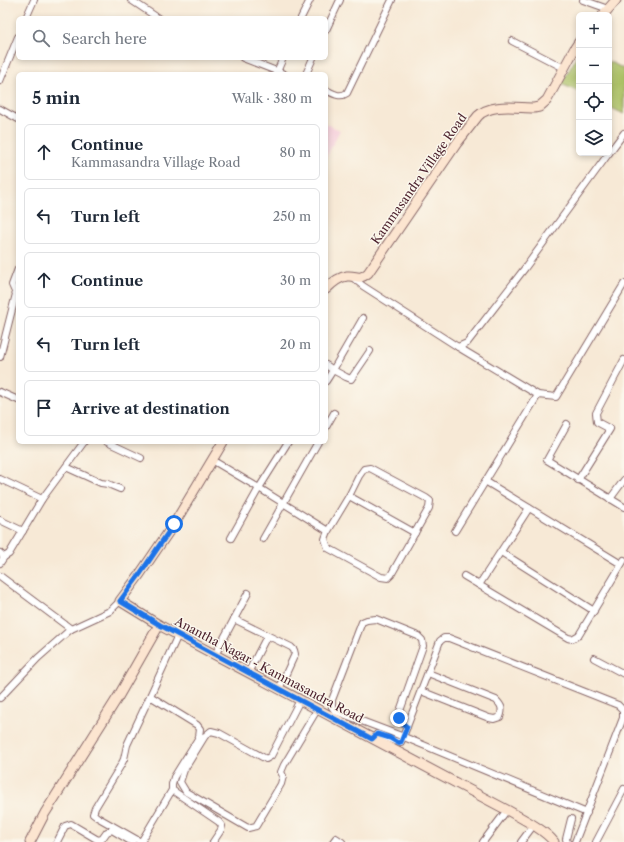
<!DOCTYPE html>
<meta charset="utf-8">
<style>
:root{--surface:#fff;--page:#f6f6f7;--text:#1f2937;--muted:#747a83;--line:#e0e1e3}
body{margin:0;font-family:"Libre Caslon Text",serif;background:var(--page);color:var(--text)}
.controls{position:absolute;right:12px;top:12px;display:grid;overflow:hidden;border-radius:6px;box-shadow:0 2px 6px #0003}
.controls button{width:36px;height:36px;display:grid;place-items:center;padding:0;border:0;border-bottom:1px solid var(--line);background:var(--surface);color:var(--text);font:20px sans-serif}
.stop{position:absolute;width:12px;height:12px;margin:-9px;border:3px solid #1a73e8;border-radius:50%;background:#fff}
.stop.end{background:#1a73e8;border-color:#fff;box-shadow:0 1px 4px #0008}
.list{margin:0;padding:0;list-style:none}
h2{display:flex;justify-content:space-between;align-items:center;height:52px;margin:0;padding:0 16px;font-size:17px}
h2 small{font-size:13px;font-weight:400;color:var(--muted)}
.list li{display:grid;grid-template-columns:26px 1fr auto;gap:12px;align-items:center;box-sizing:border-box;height:56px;margin:0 8px 8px;padding:0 8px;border:1px solid var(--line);border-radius:6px}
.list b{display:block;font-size:15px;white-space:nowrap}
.list p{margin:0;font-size:13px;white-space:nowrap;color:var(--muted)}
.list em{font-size:13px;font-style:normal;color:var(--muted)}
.icon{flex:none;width:22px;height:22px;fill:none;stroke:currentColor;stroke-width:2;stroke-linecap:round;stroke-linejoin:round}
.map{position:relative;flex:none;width:624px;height:842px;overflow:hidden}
.search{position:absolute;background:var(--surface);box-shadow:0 2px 6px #0003;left:16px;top:16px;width:312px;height:44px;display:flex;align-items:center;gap:10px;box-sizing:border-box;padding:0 14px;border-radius:6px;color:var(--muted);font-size:15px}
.panel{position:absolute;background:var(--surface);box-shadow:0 2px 6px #0003;left:16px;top:72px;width:312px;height:372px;border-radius:6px}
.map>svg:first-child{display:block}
</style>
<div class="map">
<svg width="624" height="842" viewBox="0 0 624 842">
<rect width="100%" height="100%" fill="#fbf7ec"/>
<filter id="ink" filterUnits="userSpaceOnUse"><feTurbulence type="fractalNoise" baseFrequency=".025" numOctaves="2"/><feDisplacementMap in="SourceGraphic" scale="8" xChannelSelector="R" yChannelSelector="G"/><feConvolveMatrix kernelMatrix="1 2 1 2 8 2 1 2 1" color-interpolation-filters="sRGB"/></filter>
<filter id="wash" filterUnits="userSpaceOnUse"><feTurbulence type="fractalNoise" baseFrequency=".012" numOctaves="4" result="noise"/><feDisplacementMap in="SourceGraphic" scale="16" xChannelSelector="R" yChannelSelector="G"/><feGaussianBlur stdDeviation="0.9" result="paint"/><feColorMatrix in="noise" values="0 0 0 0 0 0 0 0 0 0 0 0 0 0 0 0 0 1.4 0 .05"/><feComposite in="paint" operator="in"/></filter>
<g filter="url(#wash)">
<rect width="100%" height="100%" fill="#f7e9d6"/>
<path fill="#f5cfdb" d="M326 124 340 130 326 158Z"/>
<g fill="#aac064" stroke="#7a7048">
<path d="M579 53V92L561 84Z"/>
<path d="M609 61 624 69V114L609 107Z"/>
</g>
</g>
<g filter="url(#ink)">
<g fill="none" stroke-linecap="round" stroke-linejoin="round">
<defs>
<g id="street">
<path d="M131 0 158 18"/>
<path d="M583 0 608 9"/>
<path d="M26 18 34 0"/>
<path d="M301 18 310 0"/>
<path d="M326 30 340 0"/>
<path d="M512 41 564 68"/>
<path d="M243 58 284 74"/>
<path d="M277 72 283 58"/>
<path d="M306 74 313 58"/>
<path d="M0 81 18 37"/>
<path d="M326 90C334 94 340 98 347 93L392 0"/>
<path d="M0 109 18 119"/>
<path d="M609 153 624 133"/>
<path d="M352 277 363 286 458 347 467 343 525 268 609 153"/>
<path d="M363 318 333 370 346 377 351 379 370 351"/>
<path d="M458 347 538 395 556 397 624 284"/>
<path d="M0 357 16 294 12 285 18 269"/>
<path d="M326 365 333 370 326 381"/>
<path d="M0 392 18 400"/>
<path d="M567 424 547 460 624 507"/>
<path d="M326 427 334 413"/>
<path d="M107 442 141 458"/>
<path d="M212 460 259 488 328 531 349 496 359 476 364 469 370 468 426 498 430 501 429 508 391 575 388 578 381 577 328 548 325 539 328 531"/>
<path d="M66 467 101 483 108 484 120 489"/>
<path d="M0 479 42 499"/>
<path d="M578 480 610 429 597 422 596 413 624 360"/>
<path d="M485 481 621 564"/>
<path d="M349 496 415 533"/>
<path d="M610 499 624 480"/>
<path d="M0 520 23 531"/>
<path d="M455 531 538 395"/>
<path d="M231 538 259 488 288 442"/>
<path d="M263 539 318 442"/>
<path d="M501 552 594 611"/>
<path d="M0 553 4 557 0 563"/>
<path d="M4 557 9 554 42 499 84 442"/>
<path d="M0 576 71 629"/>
<path d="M464 576 568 638 572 639 579 635 624 560"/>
<path d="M479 585 529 508"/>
<path d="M234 619 291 647 294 650 295 654 279 689"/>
<path d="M178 635 150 696 197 725 200 729 199 737 174 777 172 784V790L219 822 222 826 221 830 213 842"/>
<path d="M215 655 248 593"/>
<path d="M594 658 624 674"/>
<path d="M248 673 267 636"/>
<path d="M421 691 489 718 494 719 500 717C503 709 502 706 496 700L428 673"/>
<path d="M0 698 38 658 71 629 110 611 120 601"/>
<path d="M300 700 271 756 266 759 219 733 211 731 205 736 184 770 180 782 186 792 248 828 256 826 281 784 283 776 281 772 284 765 317 710"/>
<path d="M407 727C401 722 399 719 400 711L423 646 422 640 418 636 376 619 367 620 362 622 332 700V707L335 711 404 737 587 813"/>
<path d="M373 739 377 734C384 736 395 743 401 742L440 641 444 638H449L618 705 623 710V718L575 842"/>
<path d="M57 842 65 826 71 824 98 840 102 839 107 832 112 830 132 842"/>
<path d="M141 842 97 817 93 814 95 808 121 765 124 759 127 745 150 696"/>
<path d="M141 842 172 790"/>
<path d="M333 842 336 838 342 842"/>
<path d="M483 842 507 810"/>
<path d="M521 842 533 826"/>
<path d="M567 842 566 839 571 819"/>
<path d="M596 842 624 789"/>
</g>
<g id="secondary">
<path d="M603 15 616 0"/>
<path d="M326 289C332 283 339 277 347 276 357 275 358 281 368 273L457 143 478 116C491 103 516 108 534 108L539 107 547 100 575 48 579 42"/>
<path d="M223 442 174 524 140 574 120 601 159 625 507 810C521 818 544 829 554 842"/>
<path d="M30 842 45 813 118 697 159 625"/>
</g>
</defs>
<use href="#street" stroke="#876667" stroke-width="8"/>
<use href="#secondary" stroke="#876667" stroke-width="11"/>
<use href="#street" stroke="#fff" stroke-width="6"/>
<use href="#secondary" stroke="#fce5d0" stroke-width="9"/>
</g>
</g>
<g fill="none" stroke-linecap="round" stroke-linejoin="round" filter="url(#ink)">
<path stroke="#1a73e8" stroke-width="5" d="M174 524 140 574 120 601 160 625 372 739 377 734 390 738 398 743 401 742 407 727 402 723 399 718"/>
</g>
<g text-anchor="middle" stroke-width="3" stroke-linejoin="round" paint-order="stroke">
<g font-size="12" fill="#4a1f2b" stroke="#fbf7ec">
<text transform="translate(419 179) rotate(-55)" y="4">Kammasandra Village Road</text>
<text transform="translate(269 670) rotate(28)" y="4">Anantha Nagar - Kammasandra Road</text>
</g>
</g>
</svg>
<div class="controls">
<button>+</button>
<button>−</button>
<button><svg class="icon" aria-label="locate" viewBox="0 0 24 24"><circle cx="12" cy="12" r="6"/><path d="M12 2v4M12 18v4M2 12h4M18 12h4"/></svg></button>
<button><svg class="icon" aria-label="layers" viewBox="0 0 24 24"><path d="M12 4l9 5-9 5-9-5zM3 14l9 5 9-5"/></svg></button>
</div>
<div class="stop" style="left:174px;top:524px"></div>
<div class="stop end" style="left:399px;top:718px"></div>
<div class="search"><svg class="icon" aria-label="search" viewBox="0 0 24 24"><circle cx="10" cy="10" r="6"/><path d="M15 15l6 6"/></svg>Search here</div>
<section class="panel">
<h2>5 min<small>Walk · 380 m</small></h2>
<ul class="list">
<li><svg class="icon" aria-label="ahead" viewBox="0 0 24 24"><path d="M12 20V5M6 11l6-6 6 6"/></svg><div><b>Continue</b><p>Kammasandra Village Road</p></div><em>80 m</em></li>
<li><svg class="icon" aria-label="left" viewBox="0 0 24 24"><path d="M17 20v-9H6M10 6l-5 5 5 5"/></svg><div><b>Turn left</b></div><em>250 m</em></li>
<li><svg class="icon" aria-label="ahead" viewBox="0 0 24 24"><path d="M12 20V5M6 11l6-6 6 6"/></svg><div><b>Continue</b></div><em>30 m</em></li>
<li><svg class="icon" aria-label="left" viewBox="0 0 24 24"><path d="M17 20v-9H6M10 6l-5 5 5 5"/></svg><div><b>Turn left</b></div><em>20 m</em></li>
<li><svg class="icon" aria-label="arrive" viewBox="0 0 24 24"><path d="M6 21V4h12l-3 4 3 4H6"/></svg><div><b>Arrive at destination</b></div></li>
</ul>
</section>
</div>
